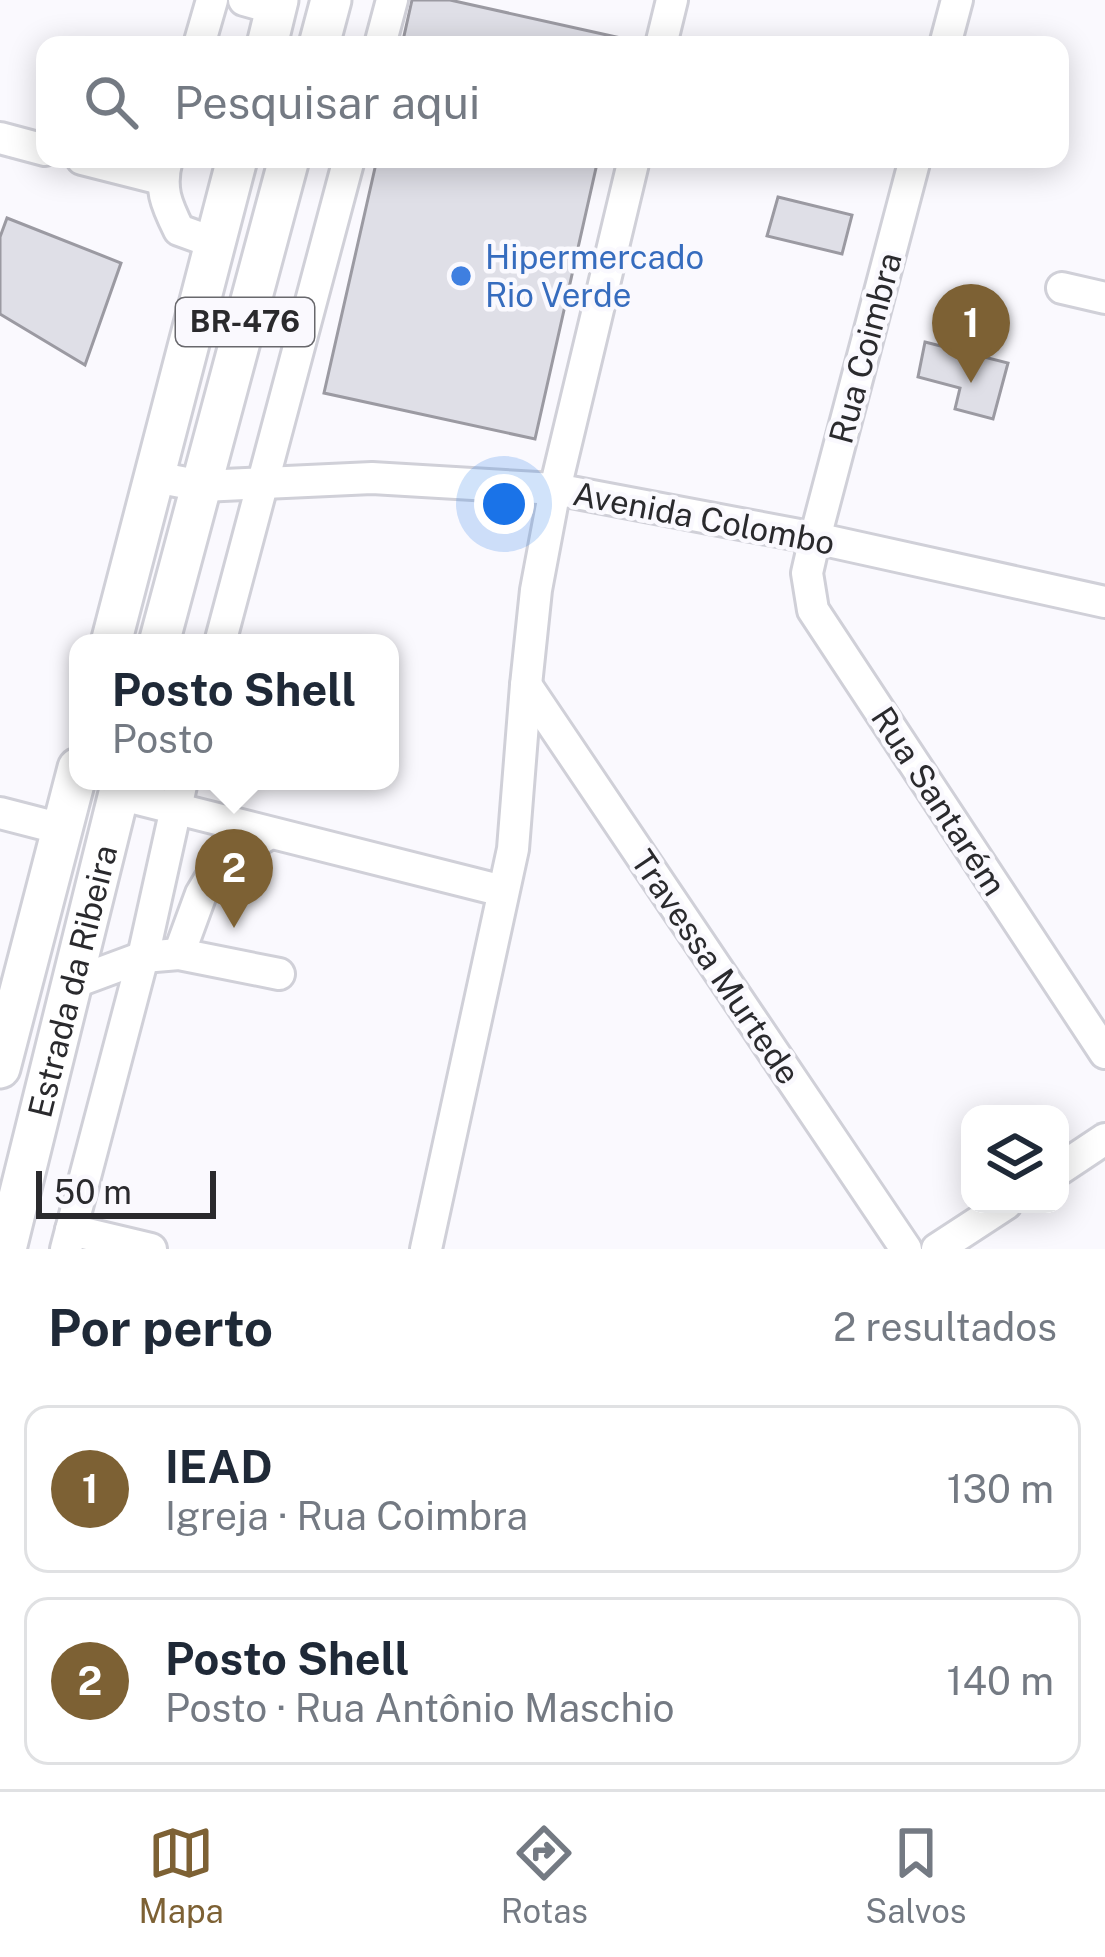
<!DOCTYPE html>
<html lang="pt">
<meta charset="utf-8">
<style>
:root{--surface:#fff;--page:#f6f6f7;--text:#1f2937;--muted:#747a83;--line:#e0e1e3;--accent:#7d6134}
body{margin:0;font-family:"Public Sans",sans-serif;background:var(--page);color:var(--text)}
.controls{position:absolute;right:36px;bottom:36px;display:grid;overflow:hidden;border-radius:24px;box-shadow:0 6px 30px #0003}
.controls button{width:108px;height:108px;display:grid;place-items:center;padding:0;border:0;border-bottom:3px solid var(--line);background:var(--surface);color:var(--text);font:60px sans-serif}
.scale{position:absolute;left:36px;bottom:30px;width:180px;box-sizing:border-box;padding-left:12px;border:6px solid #2a2a2d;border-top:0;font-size:33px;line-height:42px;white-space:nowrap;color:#2a2a2d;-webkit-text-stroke:9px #faf9fe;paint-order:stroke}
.you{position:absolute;left:504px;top:504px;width:42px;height:42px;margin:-30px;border:9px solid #fff;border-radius:50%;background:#1a73e8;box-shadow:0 0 0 18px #1a73e833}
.badge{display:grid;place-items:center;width:78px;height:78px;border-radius:50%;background:var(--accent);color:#fff;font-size:39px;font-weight:700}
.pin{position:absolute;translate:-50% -99px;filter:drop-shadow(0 3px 6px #0008)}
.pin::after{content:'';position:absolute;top:63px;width:42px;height:36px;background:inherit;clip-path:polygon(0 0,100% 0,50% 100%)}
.popup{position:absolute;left:69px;top:634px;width:330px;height:156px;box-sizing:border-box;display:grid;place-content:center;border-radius:24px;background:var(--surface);filter:drop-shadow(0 3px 9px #0005);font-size:39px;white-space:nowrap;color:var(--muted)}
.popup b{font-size:45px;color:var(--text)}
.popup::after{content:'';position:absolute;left:50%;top:100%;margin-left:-24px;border:24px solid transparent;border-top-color:var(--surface)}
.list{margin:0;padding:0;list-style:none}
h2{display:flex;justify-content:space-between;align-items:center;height:156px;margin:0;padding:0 48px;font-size:51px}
h2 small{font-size:39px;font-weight:400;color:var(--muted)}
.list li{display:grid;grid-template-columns:78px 1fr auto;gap:36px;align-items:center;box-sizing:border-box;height:168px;margin:0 24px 24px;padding:0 24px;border:3px solid var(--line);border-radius:24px}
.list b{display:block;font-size:45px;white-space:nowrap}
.list p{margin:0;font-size:39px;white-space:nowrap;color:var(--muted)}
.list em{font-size:39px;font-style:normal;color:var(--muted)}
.icon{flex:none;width:66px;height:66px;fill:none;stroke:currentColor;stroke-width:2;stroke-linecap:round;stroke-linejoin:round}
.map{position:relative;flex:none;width:1105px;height:1249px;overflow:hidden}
.search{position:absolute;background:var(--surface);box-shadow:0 6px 30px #0003;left:36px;right:36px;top:36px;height:132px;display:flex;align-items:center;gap:30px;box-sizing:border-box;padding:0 42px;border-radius:24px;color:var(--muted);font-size:45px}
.sheet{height:540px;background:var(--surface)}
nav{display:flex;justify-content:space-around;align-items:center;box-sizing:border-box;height:168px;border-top:3px solid var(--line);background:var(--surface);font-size:33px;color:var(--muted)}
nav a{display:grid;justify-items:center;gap:6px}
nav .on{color:var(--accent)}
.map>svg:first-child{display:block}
</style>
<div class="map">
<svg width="1105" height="1249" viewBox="0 0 1105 1249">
<rect width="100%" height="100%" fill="#faf9fe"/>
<g fill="#dfdfe7" stroke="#9b9aa2" stroke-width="3">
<path d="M412 0H450L625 39 624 45H402Z"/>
<path d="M377 159H598L535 439 324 393Z"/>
<path d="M778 197 852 215 842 254 767 236Z"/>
<path d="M7 218 121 263 85 365 0 314V237Z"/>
<path d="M925 342 1008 363 993 419 955 409 960 388 918 377Z"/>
</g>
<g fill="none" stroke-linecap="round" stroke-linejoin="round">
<defs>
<g id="minor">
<path d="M244 0 276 9"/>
<path d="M199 45 212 0"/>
<path d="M380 45 392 0"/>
<path d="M661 45 672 0"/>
<path d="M945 45 957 0"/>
<path d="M0 138 45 150"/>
<path d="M82 159 161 179"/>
<path d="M167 159C159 188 166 204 179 230L215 243"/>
<path d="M915 159 815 538 807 573 813 610 1105 1053"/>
<path d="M1062 288 1105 298"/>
<path d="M155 477 202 486 372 478 555 489 815 538 1105 602"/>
<path d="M220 643 349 159"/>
<path d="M526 685 906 1249"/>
<path d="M118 794 503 891"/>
<path d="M0 813 62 829"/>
<path d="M179 954 201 894 219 864 270 833"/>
<path d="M73 983 143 957 179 954 279 974"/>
<path d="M1060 1169 1105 1139"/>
<path d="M71 1230 151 1249"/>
<path d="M66 1249 143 957 182 781"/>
<path d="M426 1249 513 849 526 685 536 590 555 489 634 159"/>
<path d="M937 1249 1006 1204"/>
</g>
<g id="major">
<path d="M267 45 278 0"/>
<path d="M319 45 331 0"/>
<path d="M111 643 237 159"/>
<path d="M159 643 289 159"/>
<path d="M0 1068 78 768"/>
<path id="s1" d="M6 1249 122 781"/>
</g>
</defs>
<use href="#minor" stroke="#d0d0d8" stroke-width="36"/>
<use href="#major" stroke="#d0d0d8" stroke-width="45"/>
<use href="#minor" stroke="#fff" stroke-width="30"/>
<use href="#major" stroke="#fff" stroke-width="39"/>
</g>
<circle fill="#3f7fe0" stroke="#faf9fe" stroke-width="4.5" cx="461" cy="276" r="12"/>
<g text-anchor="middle" stroke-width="9" stroke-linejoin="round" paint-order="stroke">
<rect fill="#faf9fe" stroke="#68686c" stroke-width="3" x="176" y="298" width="138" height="48" rx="9"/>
<g font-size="30" font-weight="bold" fill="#2a2a2d">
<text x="245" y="332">BR-476</text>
</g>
<g font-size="33" fill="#366cbe" stroke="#faf9fe" text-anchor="start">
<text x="485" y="269">Hipermercado<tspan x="485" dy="38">Rio Verde</tspan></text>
</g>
<g font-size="33" fill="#2a2a2d" stroke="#faf9fe">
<text transform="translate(865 348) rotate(-75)" y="12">Rua Coimbra</text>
<text transform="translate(704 518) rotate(11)" y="12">Avenida Colombo</text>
<text transform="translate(939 801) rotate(57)" y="12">Rua Santarém</text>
<text transform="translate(716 967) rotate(56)" y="12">Travessa Murtede</text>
<text dy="12" stroke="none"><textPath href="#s1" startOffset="276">Estrada da Ribeira</textPath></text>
</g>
</g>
</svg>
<div class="controls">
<button><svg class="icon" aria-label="layers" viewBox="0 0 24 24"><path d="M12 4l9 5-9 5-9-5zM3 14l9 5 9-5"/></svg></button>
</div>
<div class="scale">50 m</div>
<div class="you"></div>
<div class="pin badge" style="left:971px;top:383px">1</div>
<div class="pin badge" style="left:234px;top:928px">2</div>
<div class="popup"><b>Posto Shell</b>Posto</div>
<div class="search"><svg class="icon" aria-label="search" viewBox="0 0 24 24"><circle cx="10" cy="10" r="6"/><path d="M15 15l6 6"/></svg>Pesquisar aqui</div>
</div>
<section class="sheet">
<h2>Por perto<small>2 resultados</small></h2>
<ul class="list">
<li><span class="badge">1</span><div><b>IEAD</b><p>Igreja · Rua Coimbra</p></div><em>130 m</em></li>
<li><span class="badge">2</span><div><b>Posto Shell</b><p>Posto · Rua Antônio Maschio</p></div><em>140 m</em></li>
</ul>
</section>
<nav>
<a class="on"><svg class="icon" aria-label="map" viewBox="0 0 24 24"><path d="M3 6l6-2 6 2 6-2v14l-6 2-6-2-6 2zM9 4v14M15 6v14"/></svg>Mapa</a>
<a><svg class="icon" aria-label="directions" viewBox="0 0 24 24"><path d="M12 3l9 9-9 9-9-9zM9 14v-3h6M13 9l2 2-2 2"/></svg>Rotas</a>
<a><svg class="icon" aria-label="saved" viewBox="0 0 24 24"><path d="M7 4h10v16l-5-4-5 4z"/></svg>Salvos</a>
</nav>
